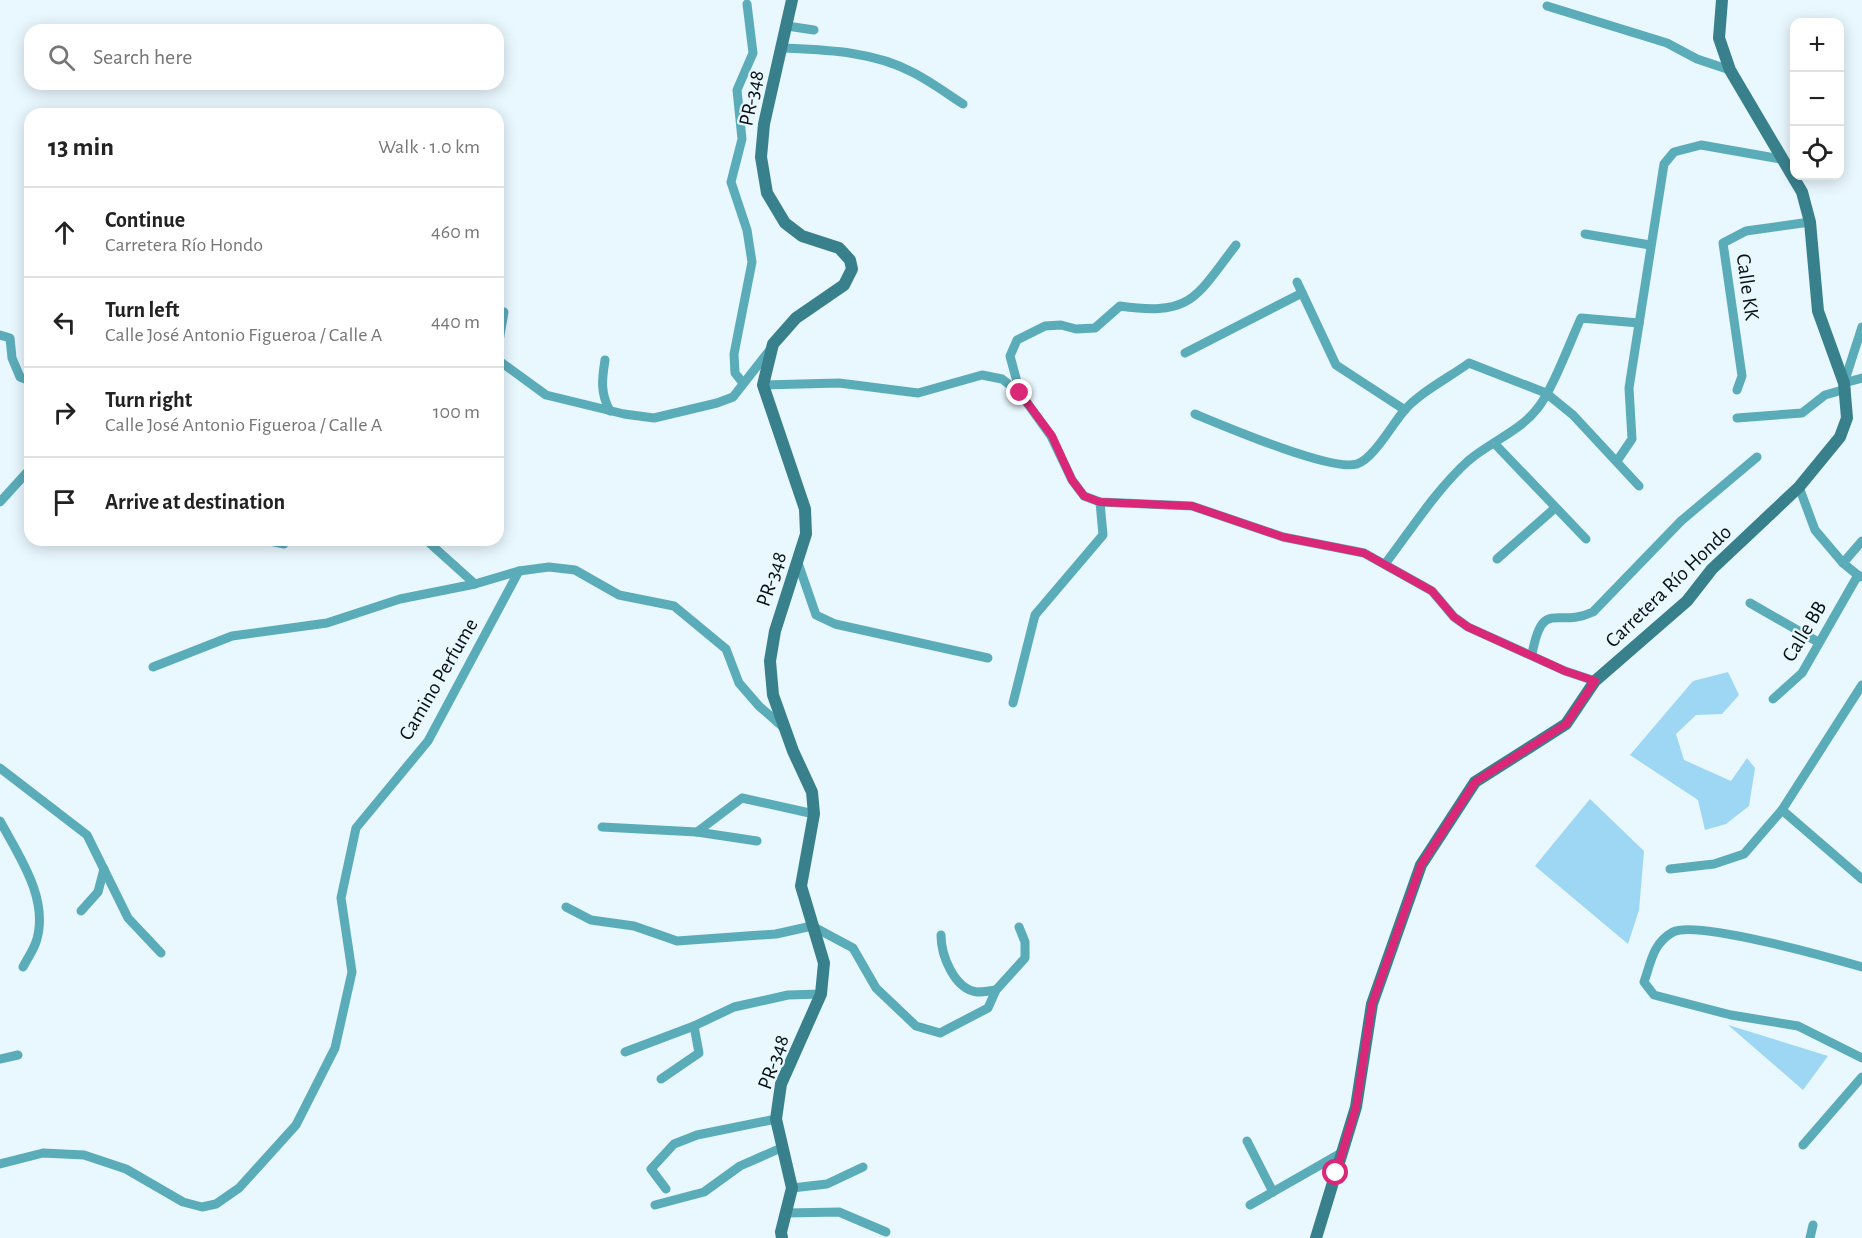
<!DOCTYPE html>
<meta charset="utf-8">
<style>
:root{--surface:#fff;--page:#f6f6f6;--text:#222;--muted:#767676;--line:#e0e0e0}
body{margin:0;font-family:"Alegreya Sans",sans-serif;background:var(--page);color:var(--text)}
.controls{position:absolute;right:18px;top:18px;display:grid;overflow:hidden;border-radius:12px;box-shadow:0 3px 15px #0003}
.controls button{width:54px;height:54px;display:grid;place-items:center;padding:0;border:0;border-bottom:2px solid var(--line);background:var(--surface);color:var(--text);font:30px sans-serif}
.stop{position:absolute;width:18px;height:18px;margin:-14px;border:4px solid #db2777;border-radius:50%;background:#fff}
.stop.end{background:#db2777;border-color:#fff;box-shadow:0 2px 6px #0008}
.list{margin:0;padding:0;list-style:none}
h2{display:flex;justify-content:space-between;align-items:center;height:78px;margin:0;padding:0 24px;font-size:26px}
h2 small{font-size:20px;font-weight:400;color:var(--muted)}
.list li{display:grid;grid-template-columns:39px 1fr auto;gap:18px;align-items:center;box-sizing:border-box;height:90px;padding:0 24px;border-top:2px solid var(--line)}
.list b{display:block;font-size:22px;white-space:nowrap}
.list p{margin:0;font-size:20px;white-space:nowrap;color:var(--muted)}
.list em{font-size:20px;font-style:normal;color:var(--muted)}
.icon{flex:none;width:33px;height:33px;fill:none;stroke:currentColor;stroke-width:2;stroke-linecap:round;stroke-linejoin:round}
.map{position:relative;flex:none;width:1862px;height:1238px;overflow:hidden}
.search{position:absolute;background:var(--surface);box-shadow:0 3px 15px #0003;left:24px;top:24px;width:480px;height:66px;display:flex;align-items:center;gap:15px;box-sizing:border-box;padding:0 21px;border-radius:18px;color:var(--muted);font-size:22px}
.panel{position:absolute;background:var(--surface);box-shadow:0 3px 15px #0003;left:24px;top:108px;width:480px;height:438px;border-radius:18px}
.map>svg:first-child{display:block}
</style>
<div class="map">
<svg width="1862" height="1238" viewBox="0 0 1862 1238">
<rect width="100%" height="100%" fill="#e9f7fe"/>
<g fill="#9dd7f4">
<path d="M1728 672 1739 695 1722 714 1696 715 1676 734 1684 760 1731 781 1747 758 1755 768 1749 806 1726 824 1705 830 1698 800 1630 755 1693 681Z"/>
<path d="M1590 799 1644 851 1639 910 1628 944 1535 866Z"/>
<path d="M1728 1025 1828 1056 1803 1090Z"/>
</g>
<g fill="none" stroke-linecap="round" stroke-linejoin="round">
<g stroke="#5bacb9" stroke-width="9">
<path d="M1547 6 1667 43 1697 59 1730 70"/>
<path d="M787 26 814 30"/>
<path d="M782 48C825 50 873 51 912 72 930 81 946 93 963 104"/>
<path d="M1585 234 1650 245"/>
<path d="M1297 282 1336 365 1405 410"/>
<path d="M0 335 10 338 12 358 20 377 30 381"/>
<path d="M498 347 504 312"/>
<path d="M1185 353 1302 293"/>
<path d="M498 360 546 395 624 414 654 418 717 403 733 397 769 351"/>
<path d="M605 360C602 379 600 393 610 411"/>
<path d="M743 383 735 373 734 354 752 262 747 230 731 182 742 139 737 90 753 53 747 4"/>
<path d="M1844 383 1862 327"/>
<path d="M1844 383 1862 378"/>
<path d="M763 385 839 383 918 393 982 375 1002 379 1020 393 1051 436 1072 480 1084 496 1100 502 1192 506 1283 537 1364 553 1432 591 1454 617 1468 627 1565 671 1595 681"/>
<path d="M1737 390 1742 376 1723 243 1746 231 1810 222"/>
<path d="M1020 393 1010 356 1017 340 1045 326 1061 325 1076 329 1095 328 1120 306C1192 316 1195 298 1236 245"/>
<path d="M1195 414C1224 426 1332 472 1357 464 1373 459 1392 425 1403 412 1417 394 1450 377 1469 363L1546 393 1573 415 1639 486"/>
<path d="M1737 418 1802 413 1825 395 1846 389"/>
<path d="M1494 443 1586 539"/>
<path d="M1617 461 1632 439 1629 388 1664 164 1674 152 1701 145 1781 159"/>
<path d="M1799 487 1815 530 1843 563 1860 577"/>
<path d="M0 502 30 469"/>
<path d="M265 540 284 544"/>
<path d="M426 540 475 584"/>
<path d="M1497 559 1555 508"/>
<path d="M798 563 816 615 835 624 988 658"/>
<path d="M1843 563 1862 541"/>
<path d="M1385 564C1411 530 1436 490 1468 461 1490 442 1519 432 1537 409 1552 391 1570 342 1581 318L1639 323"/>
<path d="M1750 603 1818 642"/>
<path d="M1532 654C1543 597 1556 629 1593 612L1681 521 1757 457"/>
<path d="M153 667 232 636 327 623 400 599 475 584 519 571 549 567 575 570 619 595 674 606 726 649 739 683 759 706 783 727"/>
<path d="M1773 699 1802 673 1858 575"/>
<path d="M1013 703 1035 615 1103 535 1100 502"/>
<path d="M0 768 87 835 128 918 161 953"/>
<path d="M1782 810 1862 879"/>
<path d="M0 821C19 856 50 900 36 942 33 951 27 959 23 967"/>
<path d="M602 827 697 832 742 798 814 814"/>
<path d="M697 832 757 841"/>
<path d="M1670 869 1714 864 1744 854 1782 810 1862 685"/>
<path d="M566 907 591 920 634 926 677 941 776 934 812 926 853 948 876 988 916 1026 940 1033 988 1008 996 990 1025 958V942L1019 927"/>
<path d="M81 911 98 892 104 869"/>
<path d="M941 935C941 955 954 989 977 992 983 992 990 991 996 990"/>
<path d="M1862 967C1831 958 1697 920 1673 932 1653 943 1651 962 1644 982L1654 995 1731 1015 1798 1026 1862 1058"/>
<path d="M625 1052 694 1026 734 1007 788 995 821 994"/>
<path d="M0 1059 18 1055"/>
<path d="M661 1079 699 1053 694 1026"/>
<path d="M1247 1141 1273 1192"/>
<path d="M1803 1145 1862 1077"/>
<path d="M0 1164 43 1153 84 1155 126 1169 183 1202 202 1207 216 1204 239 1188 296 1125 335 1048 352 972 341 898 356 828 428 741 519 571"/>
<path d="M792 1188 827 1184 863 1167"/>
<path d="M666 1189 651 1169 674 1144 697 1135 776 1119"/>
<path d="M655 1205 704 1192 740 1166 781 1148"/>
<path d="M1250 1205 1343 1152"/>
<path d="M786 1213 839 1212 886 1232"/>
<path d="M1810 1238 1813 1225"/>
</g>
<g stroke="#38818c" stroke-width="12">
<path d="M782 1238 781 1232 792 1188 776 1119 781 1084 821 994 824 963 801 886 814 814 812 792 793 751 773 695 770 661 775 631 806 534 805 509 763 385 773 344 796 318 844 285 852 269 850 260 839 248 802 236 785 223 767 193 761 157 764 124 792 0"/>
<path d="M1316 1238 1356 1107 1372 1004 1421 865 1475 782 1566 724 1595 681 1687 601 1712 569 1799 487 1840 437 1847 418 1844 383 1818 311 1810 222 1802 192 1730 70 1719 38 1722 0"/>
</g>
</g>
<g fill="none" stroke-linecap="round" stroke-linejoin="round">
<path stroke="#db2777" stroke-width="8" d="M1020 393 1052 436 1072 480 1084 496 1100 502 1192 506 1283 537 1364 553 1432 591 1454 617 1468 627 1565 671 1595 681 1566 724 1475 782 1421 865 1372 1004 1356 1107 1336 1173"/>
</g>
<g text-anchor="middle" stroke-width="4.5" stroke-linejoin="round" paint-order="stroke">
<g font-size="21" fill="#070f13" stroke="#e9f7fe">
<text transform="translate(751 98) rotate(-78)" y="7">PR-348</text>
<text transform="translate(1748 287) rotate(82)" y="7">Calle KK</text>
<text transform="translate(771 579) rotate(-71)" y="7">PR-348</text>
<text transform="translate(1668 586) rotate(-44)" y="7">Carretera Río Hondo</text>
<text transform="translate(1804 631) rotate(-59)" y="7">Calle BB</text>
<text transform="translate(438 679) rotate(-60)" y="7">Camino Perfume</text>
<text transform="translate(773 1062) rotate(-70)" y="7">PR-348</text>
</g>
</g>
</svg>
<div class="controls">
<button>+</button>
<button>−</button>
<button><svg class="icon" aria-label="locate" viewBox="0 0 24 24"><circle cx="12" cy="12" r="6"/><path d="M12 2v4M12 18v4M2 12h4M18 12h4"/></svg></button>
</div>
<div class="stop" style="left:1336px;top:1173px"></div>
<div class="stop end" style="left:1020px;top:393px"></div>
<div class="search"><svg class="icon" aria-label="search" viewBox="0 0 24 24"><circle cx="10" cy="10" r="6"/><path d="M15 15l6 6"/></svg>Search here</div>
<section class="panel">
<h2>13 min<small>Walk · 1.0 km</small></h2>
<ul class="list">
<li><svg class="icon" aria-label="ahead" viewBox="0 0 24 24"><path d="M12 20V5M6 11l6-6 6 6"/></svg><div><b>Continue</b><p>Carretera Río Hondo</p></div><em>460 m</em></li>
<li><svg class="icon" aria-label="left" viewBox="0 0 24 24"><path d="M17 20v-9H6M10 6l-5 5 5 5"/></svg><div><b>Turn left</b><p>Calle José Antonio Figueroa / Calle A</p></div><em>440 m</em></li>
<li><svg class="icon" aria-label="right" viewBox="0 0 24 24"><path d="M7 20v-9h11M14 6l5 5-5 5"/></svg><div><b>Turn right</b><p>Calle José Antonio Figueroa / Calle A</p></div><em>100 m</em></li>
<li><svg class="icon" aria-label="arrive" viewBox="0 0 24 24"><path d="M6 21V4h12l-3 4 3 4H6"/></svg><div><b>Arrive at destination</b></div></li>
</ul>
</section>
</div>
